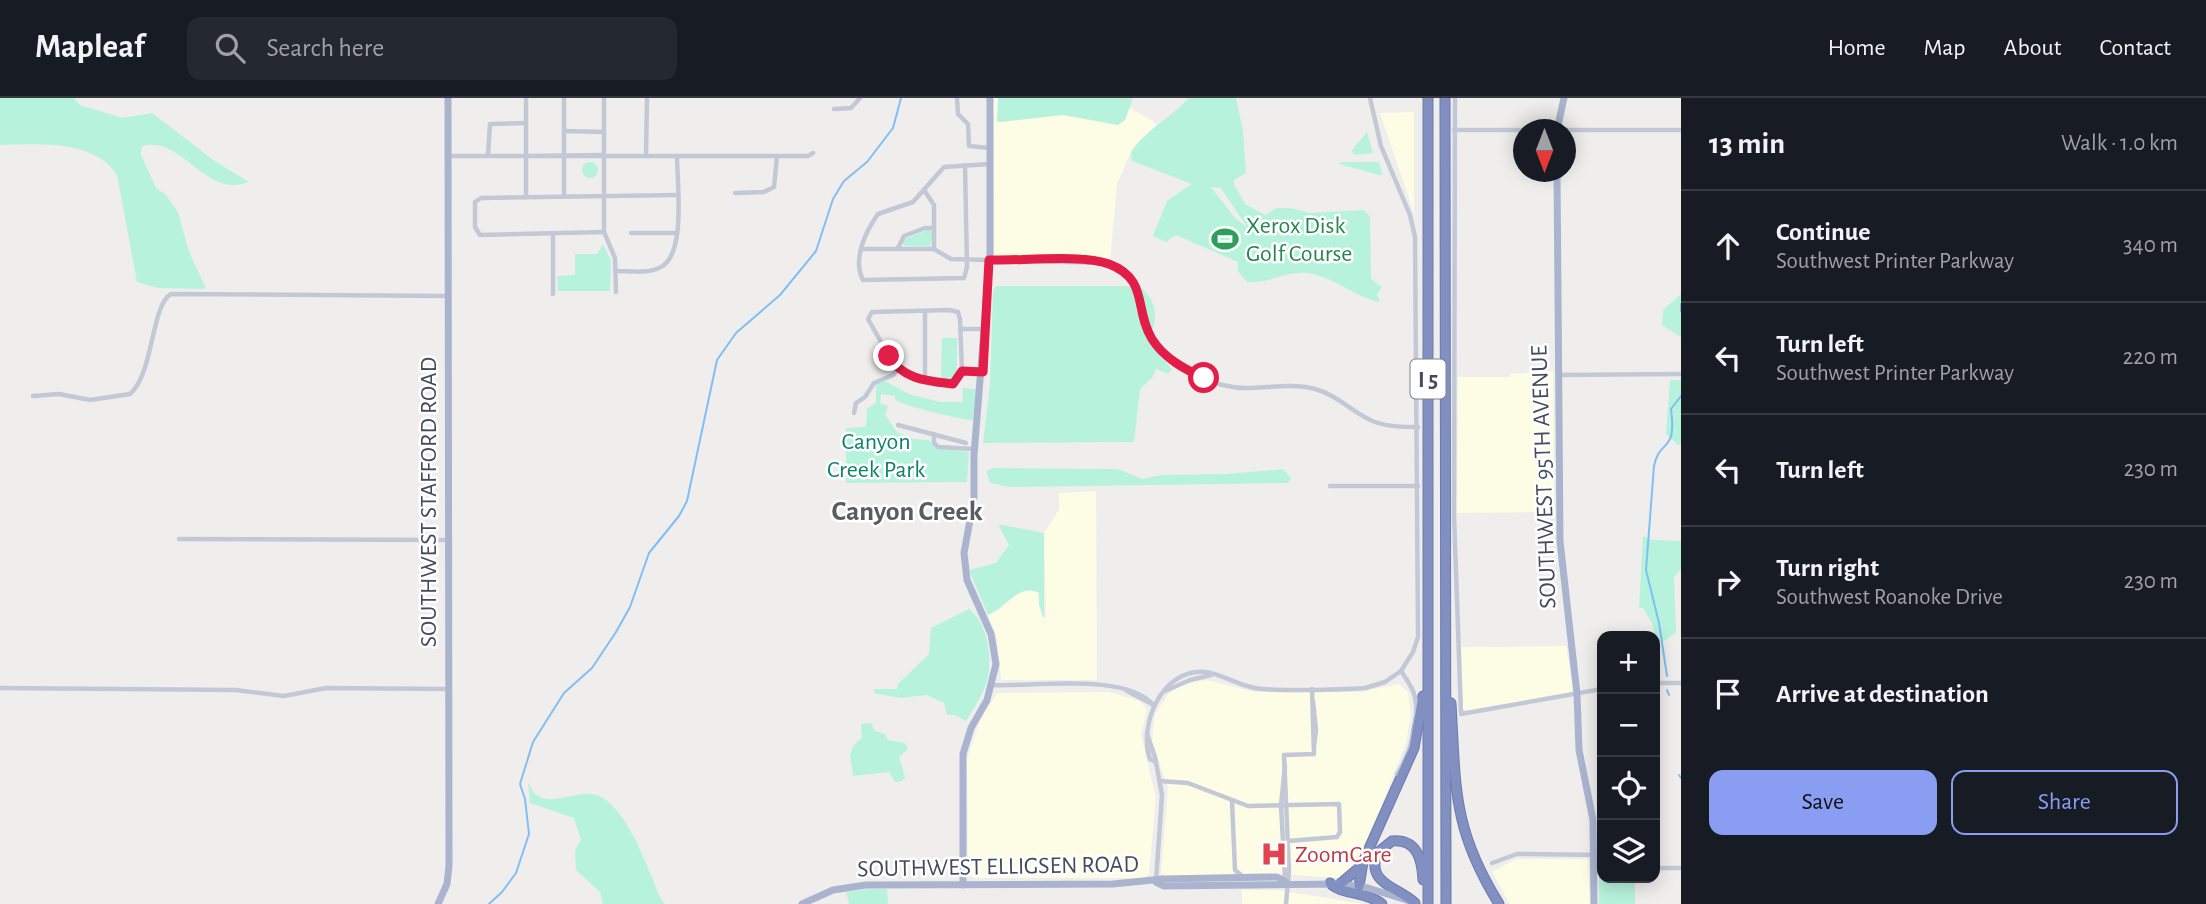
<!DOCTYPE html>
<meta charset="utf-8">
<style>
:root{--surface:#171b24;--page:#242831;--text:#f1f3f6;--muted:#9ea1a6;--line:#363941;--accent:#899df2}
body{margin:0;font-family:"Alegreya Sans",sans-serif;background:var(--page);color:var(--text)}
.controls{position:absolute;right:21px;bottom:21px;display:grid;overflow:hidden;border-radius:14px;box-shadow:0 4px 18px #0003}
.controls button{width:63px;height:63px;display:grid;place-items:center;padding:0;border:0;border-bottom:2px solid var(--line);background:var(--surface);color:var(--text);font:35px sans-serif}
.compass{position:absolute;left:1513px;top:21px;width:63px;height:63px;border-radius:50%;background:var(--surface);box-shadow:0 4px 18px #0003;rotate:180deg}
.stop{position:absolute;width:21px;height:21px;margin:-16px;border:5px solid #e11d48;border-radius:50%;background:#fff}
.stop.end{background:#e11d48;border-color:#fff;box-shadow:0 2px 7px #0008}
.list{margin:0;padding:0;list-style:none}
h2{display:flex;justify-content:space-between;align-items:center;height:91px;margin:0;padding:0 28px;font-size:30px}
h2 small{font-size:23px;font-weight:400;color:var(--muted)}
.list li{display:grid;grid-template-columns:46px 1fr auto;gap:21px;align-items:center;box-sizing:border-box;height:112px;padding:0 28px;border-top:2px solid var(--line)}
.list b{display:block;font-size:26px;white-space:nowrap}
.list p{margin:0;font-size:23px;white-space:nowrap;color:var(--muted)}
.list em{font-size:23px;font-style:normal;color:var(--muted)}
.actions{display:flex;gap:14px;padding:21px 28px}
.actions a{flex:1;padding:16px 0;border:2px solid var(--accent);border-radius:14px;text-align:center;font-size:24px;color:var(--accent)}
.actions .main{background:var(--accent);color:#111}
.icon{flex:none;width:38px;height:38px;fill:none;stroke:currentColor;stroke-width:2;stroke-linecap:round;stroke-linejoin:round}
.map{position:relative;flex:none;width:1681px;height:806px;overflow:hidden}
header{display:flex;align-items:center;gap:42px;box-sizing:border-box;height:98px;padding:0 35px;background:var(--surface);border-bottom:2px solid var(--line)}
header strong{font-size:33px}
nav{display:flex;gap:38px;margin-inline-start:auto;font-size:24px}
.search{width:490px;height:63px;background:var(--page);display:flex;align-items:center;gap:18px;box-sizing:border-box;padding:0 24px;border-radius:14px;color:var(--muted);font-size:26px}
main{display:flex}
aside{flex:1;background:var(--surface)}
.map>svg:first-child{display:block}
</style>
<header>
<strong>Mapleaf</strong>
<div class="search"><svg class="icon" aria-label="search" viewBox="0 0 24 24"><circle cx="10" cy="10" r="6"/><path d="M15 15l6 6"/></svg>Search here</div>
<nav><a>Home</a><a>Map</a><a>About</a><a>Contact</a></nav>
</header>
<main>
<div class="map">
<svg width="1681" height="806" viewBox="0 0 1681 806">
<rect width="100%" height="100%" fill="#f0eeed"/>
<g fill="#fdfce4">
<path d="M993 0H1104L1120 4 1157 26 1131 54 1117 86 1110 164 1090 160 994 159Z"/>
<path d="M1414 14V115L1380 15Z"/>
<path d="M1553 273 1554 414 1457 415 1458 279H1510V276Z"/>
<path d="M1096 393 1097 582H1001L997 539 988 517 999 512 1020 493 1030 491 1039 495 1042 519H1046L1044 435 1059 412V395Z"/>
<path d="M1566 548 1573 591 1570 595 1466 613 1463 611 1461 549Z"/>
<path d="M1207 582 1255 594H1361L1399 586 1408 594 1411 615 1406 645 1358 767 1342 780 1259 775 1166 778 1161 775 1168 690 1152 644 1155 616 1169 595 1183 586Z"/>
<path d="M1109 594 1140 603 1147 612 1141 637 1156 700 1149 776 1144 780H973L968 775 967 661 979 625 997 595Z"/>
<path d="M1516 761H1588L1590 806H1510L1492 774Z"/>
<path d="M1242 792H1276L1365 806H1242Z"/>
</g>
<g fill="#b7f2dd" fill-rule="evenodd">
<path d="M0 0H74L80 7 122 20 152 15 216 64 249 84C204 101 183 37 142 48L141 57 156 90 166 97 178 114 188 151 206 191 157 190 137 184 117 77C94 41 38 46 0 47Z"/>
<path d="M998 0H1133L1125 22 1118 27 1063 17 1001 24 997 23Z"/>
<path d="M1189 0H1236L1243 33 1246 75 1234 82V86L1245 106 1265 117 1277 110H1291L1310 115 1363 112 1370 118 1371 181 1382 189 1377 196 1380 204C1356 200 1333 178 1307 175 1286 173 1268 186 1247 184L1238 173V164L1176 137 1166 144 1153 138 1167 103 1192 86 1132 63 1131 54C1145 33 1171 19 1189 0ZM1211 89 1221 90 1247 129 1235 120Z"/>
<path d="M1367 34 1373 55 1354 57 1352 52Z"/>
<path d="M1340 64H1379L1383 78 1339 66Z"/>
<circle cx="590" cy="72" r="8"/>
<path d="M930 131 933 138 930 148H904L902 142Z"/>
<path d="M603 146 611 163 610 193H558L557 178 575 177V156H597Z"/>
<path d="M996 188H1132L1141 189C1163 212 1153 219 1151 247L1172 271 1168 276 1156 271 1152 280 1140 291 1134 344 983 345 990 287 993 193Z"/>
<path d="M1681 196V239L1662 227 1663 212Z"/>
<path d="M942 240H957V282H941Z"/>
<path d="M1670 282H1681V346L1678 347 1666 336Z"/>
<path d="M885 283 909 296 940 304H962L963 290 976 291 973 322C964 323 902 307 895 302V298L881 296 880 305 888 308 885 317 897 334 913 341 929 342 936 350 969 354 967 384 846 385V330L866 329 867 311 876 305V286Z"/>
<path d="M993 370 1118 371 1142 381 1162 377 1227 376 1283 371 1291 380 1288 385 1009 389 990 385 986 373Z"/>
<path d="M998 426 1044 435V521L1039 507V495C1020 485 1005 509 988 517L969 472 996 465 1009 447Z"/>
<path d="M1643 438 1653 442 1681 443V471L1674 479 1676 535 1664 543H1656L1652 525 1643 510H1639Z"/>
<path d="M969 511C988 525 993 561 987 583 983 597 973 611 966 623L955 617H947L944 605 927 597 900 600 874 595V591H897V587L929 556 931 530Z"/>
<path d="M871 625 875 633 885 636 888 642 905 645 908 651 899 659 905 679 902 683 895 684 889 674 853 678 850 658 853 648 862 640 861 626Z"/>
<path d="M528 683C540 722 580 684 603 700 626 715 641 753 651 777 655 786 658 799 665 806H603L600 794 576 772 575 752 581 742 574 720 530 705Z"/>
<path d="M1602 765V780H1635V806H1599V768Z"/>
<path d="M870 791H887L888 806H849L846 794Z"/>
</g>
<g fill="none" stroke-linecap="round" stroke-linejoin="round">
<g stroke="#81bef3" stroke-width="2">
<path d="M1681 206V213"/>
<path d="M1667 578 1659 525 1646 472 1654 368C1660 339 1677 357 1671 311L1681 298"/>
<path d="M1667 592 1669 597"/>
<path d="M1679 677 1681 680"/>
<path d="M489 806 502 794 516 775 529 736 525 701 520 686 533 644 564 595 592 570 616 534 630 509 649 455 679 418 687 403 717 262 736 235 780 197 816 153 833 101 844 83 867 64 893 30 901 0"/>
</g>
<defs>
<g id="highway">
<path d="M1445 0 1446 806"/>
<path d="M1451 605C1456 690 1452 730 1499 806"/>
<path d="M1330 785C1341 797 1366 793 1382 806"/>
<path d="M1340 786 1360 769"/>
<path d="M1359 788 1363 764 1414 650 1423 598"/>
<path d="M1415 805C1398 789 1366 786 1377 755L1392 743C1417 741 1422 761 1423 782"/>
<path d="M1428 806V0"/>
</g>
</defs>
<use href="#highway" stroke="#6c7aad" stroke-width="11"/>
<g stroke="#c3c8d6" stroke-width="4.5">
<path d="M526 0V99"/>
<path d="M564 0V97"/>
<path d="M604 0V134L615 160 616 194"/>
<path d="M957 0 958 16 968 26 969 48 990 50"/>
<path d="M1455 0 1454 417 1461 616 1602 591"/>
<path d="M834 11 851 10 860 0"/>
<path d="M1454 32H1524"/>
<path d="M1553 32H1681"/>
<path d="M564 33 604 34"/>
<path d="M603 57 526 58H808L813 55"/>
<path d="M448 58H526"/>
<path d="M488 58 490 26 526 25"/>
<path d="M646 58 647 0"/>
<path d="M965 67 967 169 964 180 863 182C852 161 866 133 878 116L913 104 944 69 990 66"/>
<path d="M924 92 934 107V151"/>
<path d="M735 95 764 94 774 89 777 58"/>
<path d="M604 134 480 137 475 129V104L481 100 677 97"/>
<path d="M553 135V196"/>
<path d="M631 135H677"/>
<path d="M898 150 904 138 925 130H934"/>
<path d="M861 151H934"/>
<path d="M934 151 951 161 1107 165C1153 185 1131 221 1160 252 1181 273 1215 290 1246 290 1268 290 1292 285 1315 291 1338 297 1354 316 1375 324 1389 329 1404 329 1418 329"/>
<path d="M616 173C629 173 646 176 659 170 687 159 677 85 677 58"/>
<path d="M949 212 958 214 960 221 962 273 953 286C897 279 895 268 868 221L872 214Z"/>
<path d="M925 213V282"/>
<path d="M960 231H984"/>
<path d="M963 273 982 274"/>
<path d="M1559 277 1681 276"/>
<path d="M33 298 59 296 90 302 130 296C154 275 151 207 171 196L448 198"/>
<path d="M854 315 856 305 865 299 874 285 893 277 899 270"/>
<path d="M898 327 966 345"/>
<path d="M934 336V345L938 349 974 351"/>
<path d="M1330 388H1418"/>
<path d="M179 441 448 442"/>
<path d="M1655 585H1681"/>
<path d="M992 587C1032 589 1129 574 1154 608"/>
<path d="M0 590 235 592 284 598 326 590 447 591"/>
<path d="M1127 593 1154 607"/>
<path d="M1165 593 1190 582 1211 577"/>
<path d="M1313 603 1316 632 1314 648"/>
<path d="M1147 636 1155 659 1162 697 1156 783"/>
<path d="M1154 663 1150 661C1138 627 1162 570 1205 574 1224 576 1241 590 1262 591 1295 593 1331 592 1365 590L1385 584 1401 573 1413 554 1418 539 1415 139 1410 117 1381 48 1370 0"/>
<path d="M1285 668 1281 707 1285 781"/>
<path d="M1397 676C1410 659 1422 614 1413 593 1410 586 1405 579 1401 573"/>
<path d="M1160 683 1188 685 1248 708 1339 706 1340 734 1337 739 1288 743"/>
<path d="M1232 703 1235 772 1241 777"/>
<path d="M1492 765 1517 756 1602 757"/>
<path d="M1655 770H1681"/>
<path d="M1286 806 1289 773 1284 657 1314 656 1312 591"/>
</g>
<g stroke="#abb4cf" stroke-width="7">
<path d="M1557 32 1564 0"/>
<path d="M1557 74 1560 443 1577 596 1579 652 1593 722 1594 806"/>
<path d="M1156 784 1164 788 1340 786 1368 790 1410 803"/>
<path d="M963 787V656L971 630 987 602 996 566 991 536 967 482 964 455 974 400V357L990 156V0"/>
<path d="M438 806 447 786 449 768 448 0"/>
<path d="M802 806 833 792 866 787 1113 786 1163 781 1277 779 1286 784"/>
</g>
<use href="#highway" stroke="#818fc1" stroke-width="9"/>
</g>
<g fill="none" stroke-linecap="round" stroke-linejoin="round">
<path stroke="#e11d48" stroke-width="9" d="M889 258C903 282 928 283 953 286L962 273 983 274 989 162C1020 163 1082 156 1109 166 1149 181 1134 212 1152 241 1164 260 1184 271 1204 280"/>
</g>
<defs>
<symbol id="stadium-bare" viewBox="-9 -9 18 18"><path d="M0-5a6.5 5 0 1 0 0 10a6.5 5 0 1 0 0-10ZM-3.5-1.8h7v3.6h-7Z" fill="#2e9e5b" stroke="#fff" stroke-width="2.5" paint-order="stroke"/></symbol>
<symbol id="hospital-bare" viewBox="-9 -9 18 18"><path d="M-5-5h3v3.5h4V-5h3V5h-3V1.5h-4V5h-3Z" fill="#e0444e" stroke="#fff" stroke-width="2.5" paint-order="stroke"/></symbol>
</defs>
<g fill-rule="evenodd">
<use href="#stadium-bare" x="1206" y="122" width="38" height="38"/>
<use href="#hospital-bare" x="1255" y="737" width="38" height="38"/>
</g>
<g text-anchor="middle" stroke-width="5" stroke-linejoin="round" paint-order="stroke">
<rect fill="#fff" stroke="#7c818d" stroke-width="2" x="1410.5" y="261.5" width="35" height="39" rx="5"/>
<g font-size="23" font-weight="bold" fill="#444b5c">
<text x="1428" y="289">I 5</text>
</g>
<g font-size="24" fill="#27864d" stroke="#fff" text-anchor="start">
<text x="1246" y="135">Xerox Disk<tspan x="1246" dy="28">Golf Course</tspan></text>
</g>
<g font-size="24" fill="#0f8367" stroke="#fff">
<text x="876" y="351">Canyon<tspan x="876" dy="28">Creek Park</tspan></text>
</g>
<g font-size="24" fill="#444b5c" stroke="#fff">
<text transform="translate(1543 379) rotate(-92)" y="8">SOUTHWEST 95TH AVENUE</text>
<text transform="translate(428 404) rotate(-90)" y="8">SOUTHWEST STAFFORD ROAD</text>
<text transform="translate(998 768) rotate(-1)" y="8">SOUTHWEST ELLIGSEN ROAD</text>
</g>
<g font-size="24" fill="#be3a42" stroke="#fff" text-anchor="start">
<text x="1295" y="764">ZoomCare</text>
</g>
<g font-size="28" font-weight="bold" fill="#5a5b63" stroke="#fff">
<text x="907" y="422">Canyon Creek</text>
</g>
</g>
</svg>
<div class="controls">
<button>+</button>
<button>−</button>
<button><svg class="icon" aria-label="locate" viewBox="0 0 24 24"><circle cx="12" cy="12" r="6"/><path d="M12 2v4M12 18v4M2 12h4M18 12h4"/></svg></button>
<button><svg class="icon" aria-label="layers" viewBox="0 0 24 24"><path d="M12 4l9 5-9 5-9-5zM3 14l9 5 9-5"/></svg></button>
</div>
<svg class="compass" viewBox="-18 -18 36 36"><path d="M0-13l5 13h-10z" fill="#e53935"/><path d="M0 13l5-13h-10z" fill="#9ea1a6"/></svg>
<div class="stop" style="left:1204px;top:280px"></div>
<div class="stop end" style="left:889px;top:258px"></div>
</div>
<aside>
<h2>13 min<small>Walk · 1.0 km</small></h2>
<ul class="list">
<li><svg class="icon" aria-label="ahead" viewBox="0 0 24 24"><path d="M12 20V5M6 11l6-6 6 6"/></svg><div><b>Continue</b><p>Southwest Printer Parkway</p></div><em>340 m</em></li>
<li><svg class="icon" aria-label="left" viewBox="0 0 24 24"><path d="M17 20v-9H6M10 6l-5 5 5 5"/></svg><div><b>Turn left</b><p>Southwest Printer Parkway</p></div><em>220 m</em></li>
<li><svg class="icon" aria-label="left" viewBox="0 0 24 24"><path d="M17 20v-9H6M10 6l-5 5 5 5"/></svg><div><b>Turn left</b></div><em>230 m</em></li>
<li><svg class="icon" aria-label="right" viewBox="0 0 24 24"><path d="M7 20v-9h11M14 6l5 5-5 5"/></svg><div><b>Turn right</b><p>Southwest Roanoke Drive</p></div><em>230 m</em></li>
<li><svg class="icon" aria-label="arrive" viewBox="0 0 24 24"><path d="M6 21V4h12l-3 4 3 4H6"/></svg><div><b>Arrive at destination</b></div></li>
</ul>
<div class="actions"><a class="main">Save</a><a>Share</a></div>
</aside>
</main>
